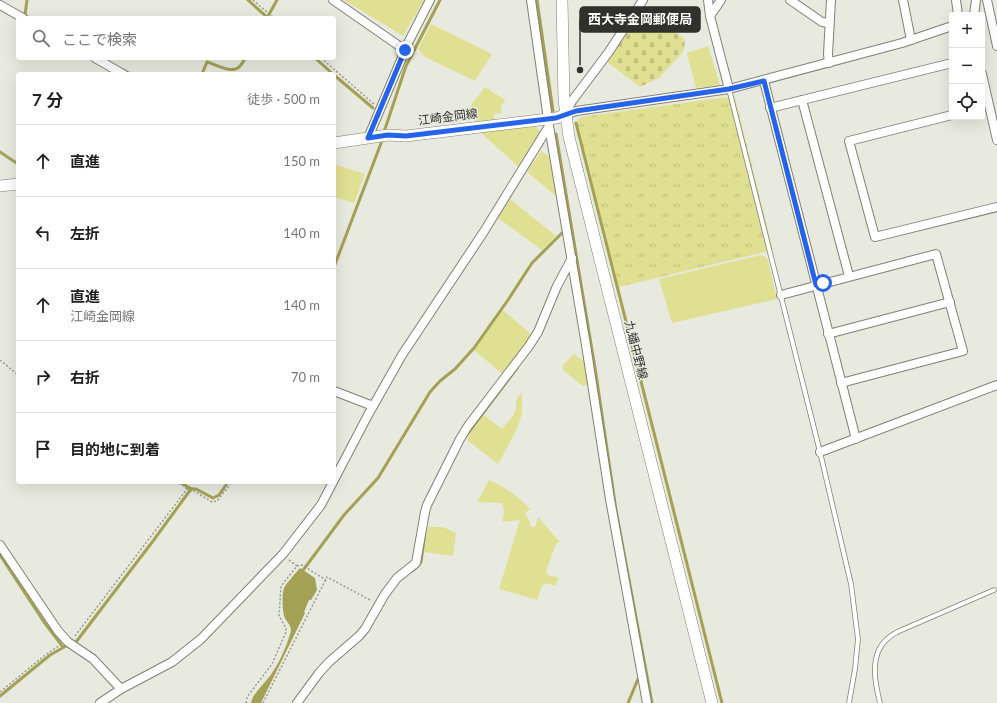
<!DOCTYPE html>
<html lang="ja">
<meta charset="utf-8">
<style>
:root{--surface:#fff;--page:#f2f2f2;--text:#222;--muted:#767676;--line:#e0e0e0}
body{margin:0;font-family:Lato,"Noto Sans JP",sans-serif;background:var(--page);color:var(--text)}
.controls{position:absolute;right:12px;top:12px;display:grid;overflow:hidden;border-radius:4px;box-shadow:0 4px 16px #0002}
.controls button{width:36px;height:36px;display:grid;place-items:center;padding:0;border:0;border-bottom:1px solid var(--line);background:var(--surface);color:var(--text);font:20px sans-serif}
.stop{position:absolute;width:12px;height:12px;margin:-9px;border:3px solid #2563eb;border-radius:50%;background:#fff}
.stop.end{background:#2563eb;border-color:#fff;box-shadow:0 1px 4px #0008}
.list{margin:0;padding:0;list-style:none}
h2{display:flex;justify-content:space-between;align-items:center;height:52px;margin:0;padding:0 16px;font-size:17px}
h2 small{font-size:13px;font-weight:400;color:var(--muted)}
.list li{display:grid;grid-template-columns:26px 1fr auto;gap:12px;align-items:center;box-sizing:border-box;height:72px;padding:0 16px;border-top:1px solid var(--line)}
.list b{display:block;font-size:15px;white-space:nowrap}
.list p{margin:0;font-size:13px;white-space:nowrap;color:var(--muted)}
.list em{font-size:13px;font-style:normal;color:var(--muted)}
.icon{flex:none;width:22px;height:22px;fill:none;stroke:currentColor;stroke-width:2;stroke-linecap:round;stroke-linejoin:round}
.map{position:relative;flex:none;width:997px;height:703px;overflow:hidden}
.search{position:absolute;background:var(--surface);box-shadow:0 4px 16px #0002;left:16px;top:16px;width:320px;height:44px;display:flex;align-items:center;gap:10px;box-sizing:border-box;padding:0 14px;border-radius:4px;color:var(--muted);font-size:15px}
.panel{position:absolute;background:var(--surface);box-shadow:0 4px 16px #0002;left:16px;top:72px;width:320px;height:412px;border-radius:4px}
.map>svg:first-child{display:block}
</style>
<div class="map">
<svg width="997" height="703" viewBox="0 0 997 703">
<defs>
<pattern id="cemetery-stones" width="16" height="16" patternUnits="userSpaceOnUse"><rect width="16" height="16" fill="#e0e093"/><path d="M2 7V4a2 2 0 0 1 4 0v3zM10 15v-3a2 2 0 0 1 4 0v3z" fill="#c0c07f"/></pattern>
<pattern id="park-tufts" width="24" height="20" patternUnits="userSpaceOnUse"><rect width="24" height="20" fill="#e0e093"/><path d="M3 7l-1-3M5 7V3M7 7l1-3M15 17l-1-3M17 17v-4M19 17l1-3" fill="none" stroke="#c0c07f"/></pattern>
</defs>
<rect width="100%" height="100%" fill="#e9eadf"/>
<g fill="#e0e093">
<path d="M344 0H424L403 36Z"/>
<path d="M431 24 492 54 475 81 425 57 418 49Z"/>
<path d="M708 46 720 85 696 88 687 53Z"/>
<path d="M485 87 504 99 505 103 501 104 502 113 494 114V121L476 122 465 113Z"/>
<path d="M534 125 540 131 520 168 480 132Z"/>
<path d="M541 151 550 157 557 197 527 172Z"/>
<path d="M334 164 365 174 354 203 334 197Z"/>
<path d="M510 199 556 236 542 250 498 218Z"/>
<path d="M761 255 766 257 768 261 777 299 672 323 659 279Z"/>
<path d="M503 310 533 336 504 375 474 350Z"/>
<path d="M574 354 586 363 588 385 583 386 563 370V365Z"/>
<path d="M522 392V414L515 433 498 464 467 440 469 434 484 415 502 429C510 419 518 413 516 400Z"/>
<path d="M489 480C505 487 518 496 530 509L525 514 530 521V526L535 527 538 517 560 542 556 544 546 571 548 575 559 578 555 586 547 583 542 586 537 600 499 589 520 520 502 522 504 511 502 503 477 502Z"/>
<path d="M428 527H443L456 533 453 556 424 552Z"/>
</g>
<path fill="url(#cemetery-stones)" d="M640 10 684 38 685 43 683 52 659 78 640 87 606 61Z"/>
<path fill="url(#park-tufts)" d="M735 97 773 250 619 287 577 122 580 117 719 98Z"/>
<path fill="#a3a254" d="M300 568 315 578 317 590 311 600H309L304 612 305 613 261 703H251C253 693 264 684 270 676 279 663 286 648 290 634 293 627 288 624 285 618 282 613 282 593 284 588 288 581 295 574 300 568Z"/>
<g fill="none" stroke-linecap="round" stroke-linejoin="round">
<g stroke="#a3a254" stroke-width="3">
<path d="M248 0 268 18"/>
<path d="M537 0 553 111"/>
<path d="M24 15 30 18"/>
<path d="M25 15 27 0"/>
<path d="M267 18 277 0"/>
<path d="M315 58 333 74"/>
<path d="M121 69 131 74"/>
<path d="M202 74 207 62C215 64 233 75 240 66 242 64 244 61 245 58"/>
<path d="M334 75 373 108"/>
<path d="M576 123 722 703"/>
<path d="M384 132 406 66 440 0"/>
<path d="M556 134 596 374 616 510 652 703"/>
<path d="M0 152 18 164"/>
<path d="M334 267 383 138"/>
<path d="M468 433 517 368"/>
<path d="M180 482 191 489"/>
<path d="M0 555 44 622 63 647"/>
<path d="M412 571 419 565 421 562 425 532"/>
<path d="M301 573 344 515 378 478 430 392 440 381 455 369 474 348 508 300 532 263 563 232"/>
<path d="M76 642 153 541 191 489H196L213 498 219 495 228 482"/>
<path d="M0 696 50 655 66 646"/>
<path d="M628 703 638 679"/>
</g>
<defs>
<g id="lane">
<path d="M729 89 820 452 851 584 858 639 855 669 849 703"/>
<path d="M880 703C875 683 869 655 887 639 890 636 894 634 897 632L994 590"/>
</g>
<g id="street">
<path d="M333 0 405 50"/>
<path d="M708 0 710 16 729 89"/>
<path d="M790 0 822 22 829 23"/>
<path d="M903 0 911 40"/>
<path d="M956 0 958 15"/>
<path d="M987 0 997 46"/>
<path d="M0 5 23 18"/>
<path d="M974 15 976 0"/>
<path d="M710 16 721 0"/>
<path d="M95 58 123 74"/>
<path d="M829 63 828 54 831 0"/>
<path d="M982 74 997 140"/>
<path d="M764 81 856 439"/>
<path d="M802 100 849 276"/>
<path d="M770 108 952 63"/>
<path d="M566 113 572 101 608 53 643 0"/>
<path d="M565 115 576 111 729 89 902 43 952 26"/>
<path d="M952 115 849 141 875 237 997 207"/>
<path d="M549 126 586 345 610 499 647 703"/>
<path d="M368 138 409 41 430 0"/>
<path d="M781 295 936 254 963 351 841 383"/>
<path d="M828 334 950 302"/>
<path d="M334 391 373 406"/>
<path d="M820 452 997 385"/>
<path d="M334 480 368 415 402 355 483 233 549 126 531 0"/>
<path d="M0 545 58 631 68 642 93 659 121 689"/>
<path d="M100 703 121 689 172 662 201 639 283 554 321 505 333 482"/>
<path d="M297 703 319 673 329 662 359 636 365 629 385 594 397 578 416 563 425 512 427 505 460 439 468 426 529 346 538 332 557 286 572 258"/>
</g>
<g id="secondary">
<path d="M562 0 564 100 569 137 712 703"/>
<path d="M334 143 388 135 406 136 556 118 565 115"/>
<path d="M0 186 18 184"/>
</g>
</defs>
<use href="#lane" stroke="#808076" stroke-width="5.5"/>
<use href="#street" stroke="#808076" stroke-width="10"/>
<use href="#secondary" stroke="#808076" stroke-width="12"/>
<g stroke="#999a92" stroke-width="1.5" stroke-dasharray="2 2" stroke-linecap="butt">
<path d="M253 0 274 18"/>
<path d="M321 58 374 104"/>
<path d="M0 360 18 375"/>
<path d="M175 482 184 486 187 489"/>
<path d="M289 560 297 566"/>
<path d="M75 636 187 489 192 492 194 491 212 502 217 501 232 482"/>
<path d="M0 692 44 656 60 645"/>
<path d="M246 703 247 697 272 664 286 632V628L279 616 281 586 297 566 302 565 326 580"/>
<path d="M263 703 327 577 370 600"/>
</g>
<use href="#lane" stroke="#fff" stroke-width="4"/>
<use href="#street" stroke="#fff" stroke-width="8"/>
<use href="#secondary" stroke="#fff" stroke-width="11"/>
</g>
<g fill="none" stroke-linecap="round" stroke-linejoin="round">
<path stroke="#2563eb" stroke-width="5" d="M405 50 368 138 388 135 406 136 556 118 576 111 729 89 764 81 816 285 823 283"/>
</g>
<g text-anchor="middle" stroke-width="3" stroke-linejoin="round" paint-order="stroke">
<g font-size="12" fill="#30302c" stroke="#e9eadf">
<text transform="translate(448 117) rotate(-7)" y="4">江崎金岡線</text>
<text transform="translate(636 350) rotate(76)" y="4">九蟠中野線</text>
</g>
</g>
<path fill="none" stroke="#30302c" stroke-width="1.5" d="M580 70L580 19"/>
<circle fill="#30302c" stroke="#e9eadf" stroke-width="1.5" cx="580" cy="70" r="4"/>
<rect fill="#30302c" stroke="#30302c" stroke-width="1.5" x="580" y="7" width="120" height="25" rx="4"/>
<g font-size="13" text-anchor="middle" font-weight="bold" fill="#fff">
<text x="640" y="24">西大寺金岡郵便局</text>
</g>
</svg>
<div class="controls">
<button>+</button>
<button>−</button>
<button><svg class="icon" aria-label="locate" viewBox="0 0 24 24"><circle cx="12" cy="12" r="6"/><path d="M12 2v4M12 18v4M2 12h4M18 12h4"/></svg></button>
</div>
<div class="stop" style="left:823px;top:283px"></div>
<div class="stop end" style="left:405px;top:50px"></div>
<div class="search"><svg class="icon" aria-label="search" viewBox="0 0 24 24"><circle cx="10" cy="10" r="6"/><path d="M15 15l6 6"/></svg>ここで検索</div>
<section class="panel">
<h2>7 分<small>徒歩 · 500 m</small></h2>
<ul class="list">
<li><svg class="icon" aria-label="ahead" viewBox="0 0 24 24"><path d="M12 20V5M6 11l6-6 6 6"/></svg><div><b>直進</b></div><em>150 m</em></li>
<li><svg class="icon" aria-label="left" viewBox="0 0 24 24"><path d="M17 20v-9H6M10 6l-5 5 5 5"/></svg><div><b>左折</b></div><em>140 m</em></li>
<li><svg class="icon" aria-label="ahead" viewBox="0 0 24 24"><path d="M12 20V5M6 11l6-6 6 6"/></svg><div><b>直進</b><p>江崎金岡線</p></div><em>140 m</em></li>
<li><svg class="icon" aria-label="right" viewBox="0 0 24 24"><path d="M7 20v-9h11M14 6l5 5-5 5"/></svg><div><b>右折</b></div><em>70 m</em></li>
<li><svg class="icon" aria-label="arrive" viewBox="0 0 24 24"><path d="M6 21V4h12l-3 4 3 4H6"/></svg><div><b>目的地に到着</b></div></li>
</ul>
</section>
</div>
